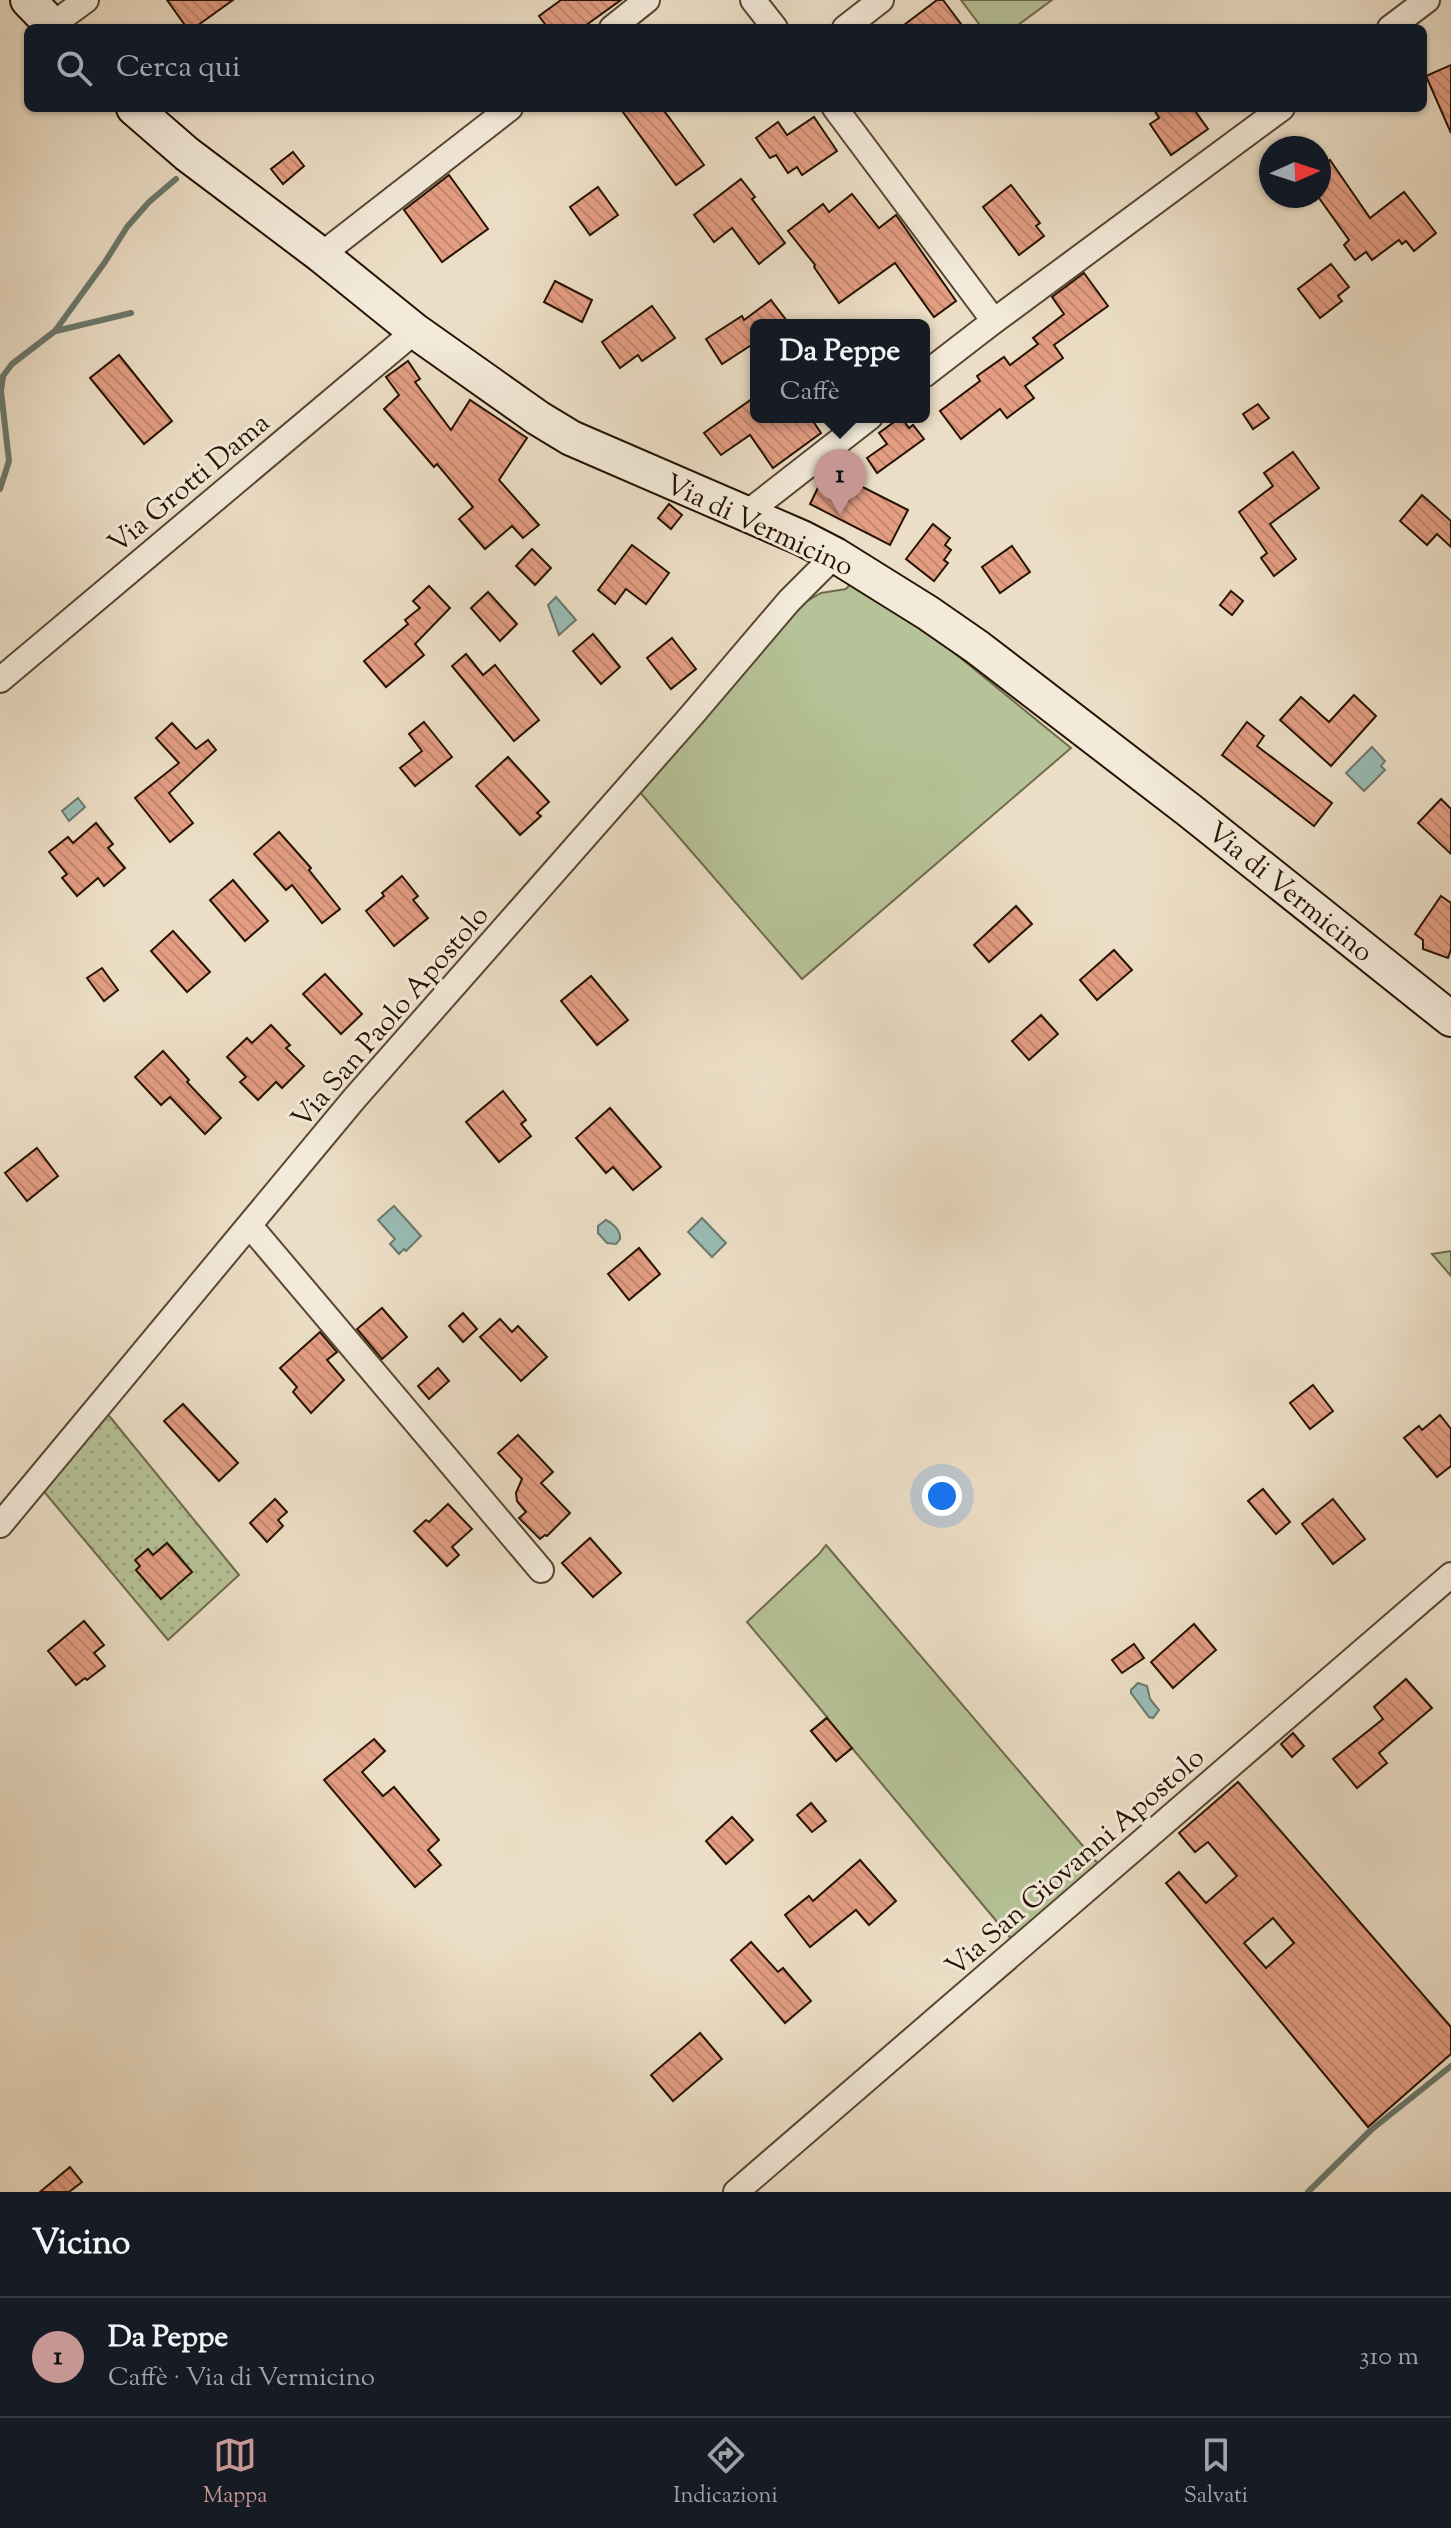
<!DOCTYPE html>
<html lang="it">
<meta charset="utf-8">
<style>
:root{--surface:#171b24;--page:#20242c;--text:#f1f3f6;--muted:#9ea1a6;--line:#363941;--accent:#c59692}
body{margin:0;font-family:"Sorts Mill Goudy",serif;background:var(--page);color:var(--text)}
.compass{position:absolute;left:1259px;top:136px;width:72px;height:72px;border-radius:50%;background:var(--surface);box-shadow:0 2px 6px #0004;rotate:87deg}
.you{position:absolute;left:942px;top:1496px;width:28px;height:28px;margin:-20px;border:6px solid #fff;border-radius:50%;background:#1a73e8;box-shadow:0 0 0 12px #1a73e833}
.badge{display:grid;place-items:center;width:52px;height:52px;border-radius:50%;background:var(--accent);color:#111;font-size:26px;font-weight:700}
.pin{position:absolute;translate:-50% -66px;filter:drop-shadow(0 2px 4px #0008)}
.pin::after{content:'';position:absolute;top:42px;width:28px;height:24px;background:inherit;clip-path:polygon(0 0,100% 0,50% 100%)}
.popup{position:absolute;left:750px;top:319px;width:180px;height:104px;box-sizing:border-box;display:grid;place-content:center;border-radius:12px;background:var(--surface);filter:drop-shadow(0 2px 6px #0005);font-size:26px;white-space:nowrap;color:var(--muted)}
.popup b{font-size:30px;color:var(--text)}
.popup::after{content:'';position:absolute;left:50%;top:100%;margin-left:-16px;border:16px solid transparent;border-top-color:var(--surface)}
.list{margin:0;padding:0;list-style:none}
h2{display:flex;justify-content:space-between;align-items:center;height:104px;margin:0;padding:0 32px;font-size:34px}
h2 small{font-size:26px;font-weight:400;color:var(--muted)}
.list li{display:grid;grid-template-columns:52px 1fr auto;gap:24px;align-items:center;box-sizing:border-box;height:120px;padding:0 32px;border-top:2px solid var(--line)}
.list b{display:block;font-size:30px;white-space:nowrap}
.list p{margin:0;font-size:26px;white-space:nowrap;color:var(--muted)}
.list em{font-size:26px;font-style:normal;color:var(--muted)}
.icon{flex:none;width:44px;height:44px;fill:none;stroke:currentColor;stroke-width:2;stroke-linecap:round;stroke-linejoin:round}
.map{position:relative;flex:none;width:1451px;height:2192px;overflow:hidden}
.search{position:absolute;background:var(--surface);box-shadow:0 2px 6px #0004;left:24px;right:24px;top:24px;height:88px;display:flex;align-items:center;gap:20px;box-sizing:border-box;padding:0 28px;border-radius:12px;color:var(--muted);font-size:30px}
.sheet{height:224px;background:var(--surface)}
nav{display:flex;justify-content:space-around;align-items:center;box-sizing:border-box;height:112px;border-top:2px solid var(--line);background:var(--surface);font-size:22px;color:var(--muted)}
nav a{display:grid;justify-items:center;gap:4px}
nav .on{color:var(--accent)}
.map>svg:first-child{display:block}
</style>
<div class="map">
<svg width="1451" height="2192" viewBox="0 0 1451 2192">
<defs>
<pattern id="garden-dots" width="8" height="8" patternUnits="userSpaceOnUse" patternTransform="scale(2)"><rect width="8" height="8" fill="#b6c297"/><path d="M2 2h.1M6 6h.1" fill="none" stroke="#9ca680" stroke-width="1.8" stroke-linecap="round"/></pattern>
<pattern id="building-back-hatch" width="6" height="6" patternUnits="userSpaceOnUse" patternTransform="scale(2)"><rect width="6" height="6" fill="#e39d83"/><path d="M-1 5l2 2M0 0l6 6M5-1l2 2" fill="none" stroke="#c3866f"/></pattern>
</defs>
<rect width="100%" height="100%" fill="#ecdec6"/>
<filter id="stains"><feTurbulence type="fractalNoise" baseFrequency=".0025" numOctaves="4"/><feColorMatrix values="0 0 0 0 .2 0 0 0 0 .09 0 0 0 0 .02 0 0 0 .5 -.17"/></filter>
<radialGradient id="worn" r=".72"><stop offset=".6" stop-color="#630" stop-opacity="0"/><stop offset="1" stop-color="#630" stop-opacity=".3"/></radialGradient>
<g fill="#b6c297" stroke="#6e6a4c" stroke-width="2">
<path d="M961 0H1052L1014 28H982Z"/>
<path d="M855 579 920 625 1071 748 802 979 638 790 791 610 821 593 846 589Z"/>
<path d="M1451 1251V1276L1432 1254Z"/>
<path d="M826 1545 1100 1866 1013 1941 852 1748 836 1761 811 1731 827 1717 747 1622 819 1554Z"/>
</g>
<path fill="url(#garden-dots)" stroke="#6e6a4c" stroke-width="2" fill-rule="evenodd" d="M106 1412 239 1575 168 1640 41 1488ZM167 1543 192 1572 161 1599 136 1570Z"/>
<g fill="#99bcb5" stroke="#6b786d" stroke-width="2">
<path d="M556 597 576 620 559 635 548 605Z"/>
<path d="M1372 747 1385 761 1381 766 1385 770 1364 791 1346 773Z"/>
<path d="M78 798 85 807 69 821 62 811Z"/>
<path d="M394 1206 421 1236 406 1251 404 1249 399 1254 390 1244 395 1239 378 1220Z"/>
<path d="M702 1218 726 1243 712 1257 688 1232Z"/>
<path d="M606 1220C613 1223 621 1231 620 1239L616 1244 607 1243 598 1233V1226Z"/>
<path d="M1138 1683 1147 1686 1150 1699 1159 1710 1153 1718 1149 1717 1131 1693V1690Z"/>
</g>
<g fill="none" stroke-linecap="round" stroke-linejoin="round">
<g stroke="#6b786d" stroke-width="6">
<path d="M56 331 131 313"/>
<path d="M0 489 9 461 1 391 3 376 12 364 55 331 105 262 127 227 149 202 176 179"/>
<path d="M1308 2192 1371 2130 1451 2066"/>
</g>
</g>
<g fill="url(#building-back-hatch)" stroke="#261200" stroke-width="2" fill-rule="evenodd">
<path d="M167 0H233L194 28H187Z"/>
<path d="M561 0H621L582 28H548L539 16Z"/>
<path d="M937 0H943L964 28H900Z"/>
<path d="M1451 65V133L1426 76Z"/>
<path d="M620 108H662L704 165 676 185Z"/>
<path d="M1153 108H1193L1208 129 1171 155 1150 124 1159 118Z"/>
<path d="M814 117 837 151 802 175 797 167 788 173 776 155 770 158 756 138 778 122 787 135Z"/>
<path d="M293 152 304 166 283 184 271 169Z"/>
<path d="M1330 160 1370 218 1404 192 1436 233 1414 251 1406 241 1402 244 1399 240 1372 260 1366 252 1355 260 1344 245 1349 240 1319 198V168Z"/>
<path d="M449 175 488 229 442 262 404 210Z"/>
<path d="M741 179 755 197 752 199 785 243 759 264 732 228 714 242 694 215Z"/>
<path d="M1011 185 1040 223 1036 226 1044 236 1019 255 983 207Z"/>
<path d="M598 187 618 215 590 235 570 207Z"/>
<path d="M852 194 879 228 896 215 956 301 934 317 895 263 839 303 814 267 815 265 788 231 823 204 829 212Z"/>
<path d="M1331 264 1349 287 1338 296 1342 301 1320 318 1298 289Z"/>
<path d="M1084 273 1108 306 1054 345 1063 358 1025 386 1034 398 1007 418 1000 409 961 439 940 411 980 381 977 376 1004 357 1010 365 1038 344 1033 338 1064 314 1052 297Z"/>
<path d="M555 281 592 300 582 322 544 302Z"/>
<path d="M771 300 790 325H756V342L722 364 706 339 742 316 744 320Z"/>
<path d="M652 306 675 338 642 361 638 355 620 368 602 342Z"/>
<path d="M119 355 172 421 144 444 90 378Z"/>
<path d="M408 361 420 379 415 382 451 430 470 400 527 438 499 480 539 525 523 538 512 526 485 549 459 519 473 507 437 464 434 467 384 409 399 395 386 377Z"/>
<path d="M756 396V417H810L821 433 773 468 750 435 721 455 704 433Z"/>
<path d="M1258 404 1269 418 1253 429 1243 414Z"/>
<path d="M901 417 909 428 913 425 924 439 877 473 867 458 887 444 879 433Z"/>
<path d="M1293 452 1319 488 1270 524 1296 559 1274 576 1261 558 1267 553 1239 512 1273 486 1264 473Z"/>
<path d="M827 469 908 510 890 545 810 504Z"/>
<path d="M1422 495 1451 521V547L1437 534 1427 545 1400 521Z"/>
<path d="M669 504 682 515 671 529 658 518Z"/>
<path d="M933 524 950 538 945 545 951 550 944 560 948 563 934 581 906 559Z"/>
<path d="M632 545 669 573 646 604 626 589 615 604 598 590Z"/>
<path d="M1012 546 1030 572 1000 593 982 567Z"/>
<path d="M532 549 551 568 535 585 516 566Z"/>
<path d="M429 586 450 608 415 644 424 655 386 687 364 661 408 624 405 620 420 608 413 601Z"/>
<path d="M1231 591 1243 601 1232 615 1220 605Z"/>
<path d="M488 592 517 624 500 641 471 608Z"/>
<path d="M593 634 620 667 601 684 573 651Z"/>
<path d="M672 638 696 669 671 689 647 658Z"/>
<path d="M466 654 483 675 495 665 539 720 514 741 452 666Z"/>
<path d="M1354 695 1376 716 1331 766 1280 720 1301 697 1329 722Z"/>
<path d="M424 722 452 757 415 786 400 768 422 751 409 734Z"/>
<path d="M1247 722 1264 736 1257 746 1332 803 1314 826 1222 755Z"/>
<path d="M172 723 196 749 208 740 216 750 169 793 193 823 170 842 135 798 179 763 156 738Z"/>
<path d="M508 757 549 802 537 813 541 816 520 835 476 786Z"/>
<path d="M1441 799 1451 809V854L1418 823Z"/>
<path d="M96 823 113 844 108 848 125 868 104 886 98 878 77 896 62 878 67 874 49 852 68 837 73 843Z"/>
<path d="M279 832 311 868 309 870 340 909 322 923 292 885 286 890 254 854Z"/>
<path d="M402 876 418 896 413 900 428 918 394 946 366 911 384 896 382 893Z"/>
<path d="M233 880 268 921 245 941 210 900Z"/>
<path d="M1441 896 1451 903V949L1448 958 1423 949V940L1415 934Z"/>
<path d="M1016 906 1032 924 989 962 974 945Z"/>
<path d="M173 931 210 972 187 992 151 951Z"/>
<path d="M1114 950 1132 970 1097 1000 1080 980Z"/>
<path d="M102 968 118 990 104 1001 87 978Z"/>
<path d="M325 974 362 1014 341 1034 303 994Z"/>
<path d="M591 976 628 1020 597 1045 561 1001Z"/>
<path d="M1041 1015 1058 1034 1029 1060 1012 1041Z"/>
<path d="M271 1025 290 1045 286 1048 304 1066 282 1088 276 1082 258 1100 240 1082 246 1077 227 1057 247 1038 252 1043Z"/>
<path d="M163 1051 189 1080 187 1082 221 1118 205 1134 170 1097 161 1105 135 1077Z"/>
<path d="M503 1091 526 1120 521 1124 531 1136 499 1162 466 1122Z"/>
<path d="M610 1108 661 1167 633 1190 613 1167 606 1173 576 1138Z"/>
<path d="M37 1148 58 1176 27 1201 5 1173Z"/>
<path d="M639 1248 660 1274 629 1300 608 1274Z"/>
<path d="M382 1308 407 1337 382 1359 357 1329Z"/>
<path d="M463 1313 477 1329 463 1342 449 1326Z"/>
<path d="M500 1319 512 1332 518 1326 547 1357 521 1381 480 1337Z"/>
<path d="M320 1332 337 1352 327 1360 344 1380 311 1413 293 1392 297 1387 280 1368Z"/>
<path d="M438 1368 449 1381 429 1399 418 1386Z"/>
<path d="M1313 1385 1333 1411 1310 1429 1290 1403Z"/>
<path d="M183 1404 238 1463 219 1481 164 1421Z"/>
<path d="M1440 1415 1451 1429V1466L1437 1477 1404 1438 1419 1426 1422 1430Z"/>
<path d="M518 1435 553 1472 541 1483 570 1513 547 1536 545 1535 540 1539 519 1518 526 1512 517 1501 516 1493 522 1479 498 1453Z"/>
<path d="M1263 1489 1290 1522 1276 1534 1248 1501Z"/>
<path d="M275 1499 287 1512 278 1520 283 1526 267 1542 250 1523Z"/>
<path d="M1333 1499 1365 1539 1333 1564 1302 1524Z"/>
<path d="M448 1504 472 1529 452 1547 459 1555 447 1566 414 1531 426 1520 429 1522Z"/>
<path d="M590 1538 621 1573 593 1597 562 1563Z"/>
<path d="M167 1543 192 1572 161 1599 136 1570 140 1566 135 1560 148 1549 153 1555Z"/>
<path d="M84 1621 104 1645 94 1653 105 1666 87 1680 85 1678 76 1685 48 1651Z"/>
<path d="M1194 1624 1216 1650 1173 1688 1151 1662Z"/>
<path d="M1134 1644 1144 1658 1122 1673 1112 1660Z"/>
<path d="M1406 1679 1432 1708 1379 1753 1387 1763 1357 1788 1333 1759 1383 1719 1374 1707Z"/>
<path d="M827 1718 852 1748 836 1761 811 1731Z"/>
<path d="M1293 1733 1304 1746 1292 1757 1281 1744Z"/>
<path d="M374 1739 385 1751 362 1772 383 1796 394 1787 439 1840 428 1850 441 1865 415 1887 324 1780Z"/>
<path d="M1238 1782 1451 2027V2054L1368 2127 1166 1883 1179 1872 1206 1903 1237 1876 1208 1842 1195 1852 1179 1833ZM1273 1918 1294 1943 1266 1968 1244 1943Z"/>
<path d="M811 1803 826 1821 812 1832 797 1815Z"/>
<path d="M732 1817 753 1840 726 1864 706 1841Z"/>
<path d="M860 1860 896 1901 869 1925 856 1910 810 1947 785 1915 809 1896 813 1901Z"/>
<path d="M751 1942 778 1972 783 1968 811 2001 785 2023 731 1960Z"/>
<path d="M700 2033 722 2059 673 2101 651 2075Z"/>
<path d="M70 2167 82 2182 69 2192H40Z"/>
</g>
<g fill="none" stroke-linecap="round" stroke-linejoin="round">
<defs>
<g id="street">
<path d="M753 0 775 28"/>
<path d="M52 25 86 0"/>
<path d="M612 28 647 0"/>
<path d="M845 28 881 0"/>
<path d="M1390 28 1427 0"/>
<path d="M835 108 994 321"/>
<path d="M321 255 510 108"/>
<path d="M924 375 994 321 1282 108"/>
<path d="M747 513 870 417"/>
<path d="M0 680 415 331"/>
<path d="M250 1226 541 1570"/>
<path d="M0 1525 354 1099 692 715 789 601 835 555"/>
<path d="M736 2192 1451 1575"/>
</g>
<g id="secondary">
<path d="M28 0 55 28"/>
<path d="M134 108 187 154 321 255 415 331 538 418 571 438 802 538 835 555 928 613 977 647 1189 810 1451 1019"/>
</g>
</defs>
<use href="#street" stroke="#584532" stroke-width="28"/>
<use href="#secondary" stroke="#261200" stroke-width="38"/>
<use href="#street" stroke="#f3eada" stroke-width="24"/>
<use href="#secondary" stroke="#f3eada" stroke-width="34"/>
</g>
<g text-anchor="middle" stroke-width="6" stroke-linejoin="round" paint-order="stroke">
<g font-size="28" fill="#261200" stroke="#f3eada">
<text transform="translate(188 482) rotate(-40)" y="10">Via Grotti Dama</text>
<text transform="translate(760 524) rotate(25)" y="10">Via di Vermicino</text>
<text transform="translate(1291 891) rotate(39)" y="10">Via di Vermicino</text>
<text transform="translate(389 1016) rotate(-49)" y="10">Via San Paolo Apostolo</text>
<text transform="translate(1074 1861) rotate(-41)" y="10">Via San Giovanni Apostolo</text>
</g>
</g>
<rect width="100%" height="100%" filter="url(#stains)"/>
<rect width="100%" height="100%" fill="url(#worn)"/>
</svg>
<svg class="compass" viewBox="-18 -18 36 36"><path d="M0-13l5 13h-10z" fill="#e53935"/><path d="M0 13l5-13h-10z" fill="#9ea1a6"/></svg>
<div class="you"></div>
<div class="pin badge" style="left:840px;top:515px">1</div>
<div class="popup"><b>Da Peppe</b>Caffè</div>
<div class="search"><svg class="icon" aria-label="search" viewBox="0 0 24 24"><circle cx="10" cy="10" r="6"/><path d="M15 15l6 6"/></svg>Cerca qui</div>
</div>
<section class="sheet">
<h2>Vicino<small></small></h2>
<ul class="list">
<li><span class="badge">1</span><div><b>Da Peppe</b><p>Caffè · Via di Vermicino</p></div><em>310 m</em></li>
</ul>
</section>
<nav>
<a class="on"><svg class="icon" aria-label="map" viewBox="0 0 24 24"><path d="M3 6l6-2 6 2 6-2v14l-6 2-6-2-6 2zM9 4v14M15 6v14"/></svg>Mappa</a>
<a><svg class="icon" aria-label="directions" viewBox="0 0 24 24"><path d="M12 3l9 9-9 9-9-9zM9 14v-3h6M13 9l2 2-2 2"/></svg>Indicazioni</a>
<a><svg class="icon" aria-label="saved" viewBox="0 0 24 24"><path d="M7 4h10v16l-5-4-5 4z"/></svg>Salvati</a>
</nav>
